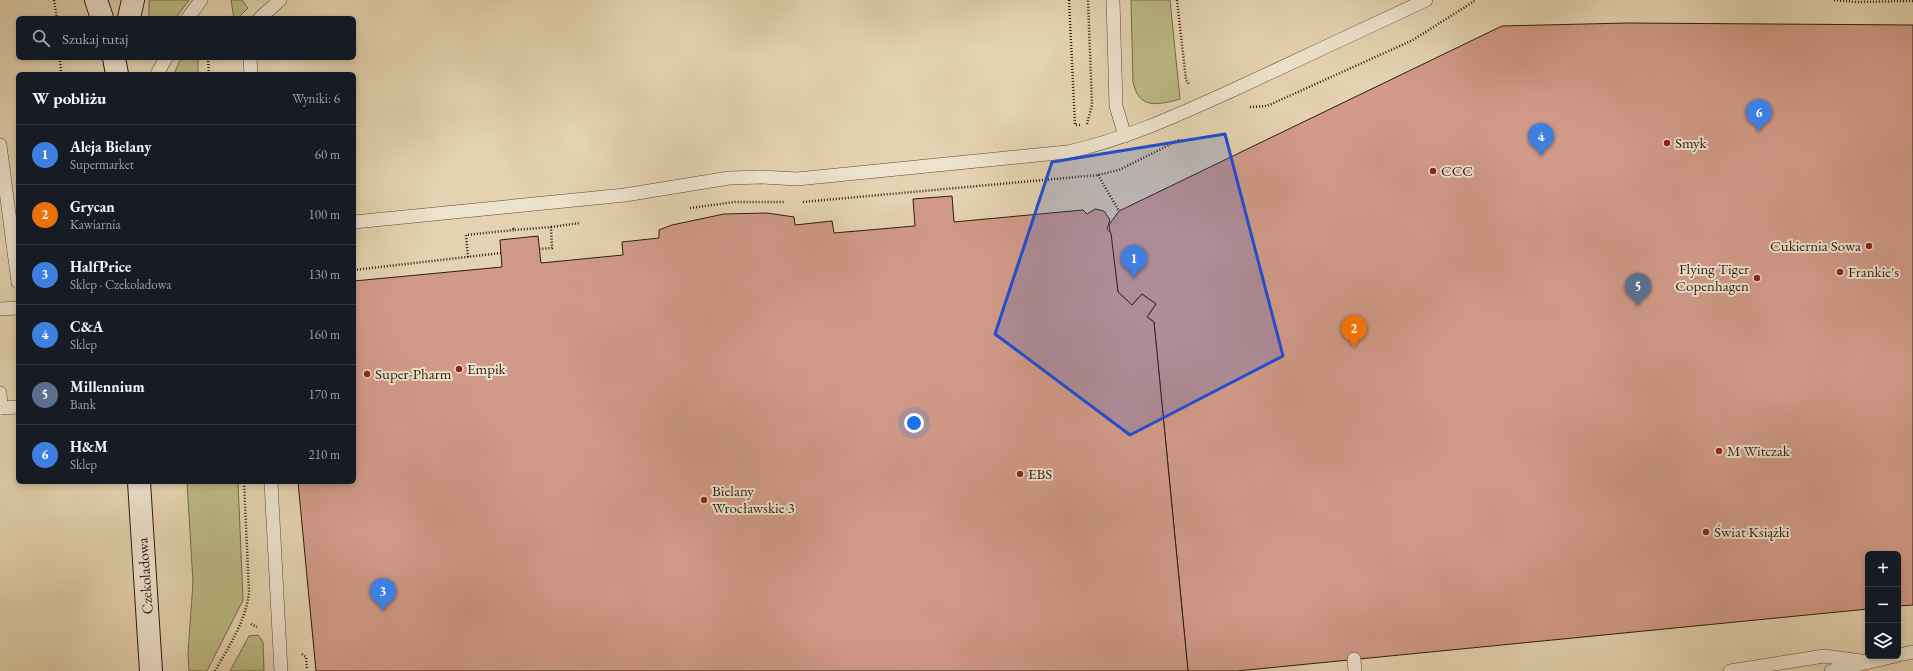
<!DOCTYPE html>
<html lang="pl">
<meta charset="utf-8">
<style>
:root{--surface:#171b24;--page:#20242c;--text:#f1f3f6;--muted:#9ea1a6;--line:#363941;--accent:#0b8043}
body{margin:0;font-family:"EB Garamond",serif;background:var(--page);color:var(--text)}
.controls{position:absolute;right:12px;bottom:12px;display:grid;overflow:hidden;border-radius:6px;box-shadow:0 2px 6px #0003}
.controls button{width:36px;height:36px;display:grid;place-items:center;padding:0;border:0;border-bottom:1px solid var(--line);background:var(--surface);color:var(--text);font:20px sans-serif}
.you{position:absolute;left:914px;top:423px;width:14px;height:14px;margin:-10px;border:3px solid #fff;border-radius:50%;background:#1a73e8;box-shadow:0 0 0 6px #1a73e833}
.badge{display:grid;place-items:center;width:26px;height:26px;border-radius:50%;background:var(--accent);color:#fff;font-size:13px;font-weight:700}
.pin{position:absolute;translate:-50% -33px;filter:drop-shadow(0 1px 2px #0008)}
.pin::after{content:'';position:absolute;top:21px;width:14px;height:12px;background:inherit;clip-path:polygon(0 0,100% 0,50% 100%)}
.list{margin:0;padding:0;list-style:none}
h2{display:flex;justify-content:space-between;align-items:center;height:52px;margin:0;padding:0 16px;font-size:17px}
h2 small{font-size:13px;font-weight:400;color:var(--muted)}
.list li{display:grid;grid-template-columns:26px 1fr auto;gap:12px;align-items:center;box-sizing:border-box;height:60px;padding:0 16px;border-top:1px solid var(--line)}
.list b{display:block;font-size:15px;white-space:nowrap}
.list p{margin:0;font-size:13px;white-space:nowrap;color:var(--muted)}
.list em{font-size:13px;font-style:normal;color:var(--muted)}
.icon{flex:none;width:22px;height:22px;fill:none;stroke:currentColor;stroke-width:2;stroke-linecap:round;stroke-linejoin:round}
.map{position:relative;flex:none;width:1913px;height:671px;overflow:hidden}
.search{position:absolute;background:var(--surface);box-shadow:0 2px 6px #0003;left:16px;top:16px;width:340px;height:44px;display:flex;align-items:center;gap:10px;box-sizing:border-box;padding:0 14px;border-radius:6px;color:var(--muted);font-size:15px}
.panel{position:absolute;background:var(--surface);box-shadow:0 2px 6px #0003;left:16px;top:72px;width:340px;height:412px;border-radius:6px}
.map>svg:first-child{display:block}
</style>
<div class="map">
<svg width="1913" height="671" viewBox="0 0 1913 671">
<rect width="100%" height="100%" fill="#e4d3b0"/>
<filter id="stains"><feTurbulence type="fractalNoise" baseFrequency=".005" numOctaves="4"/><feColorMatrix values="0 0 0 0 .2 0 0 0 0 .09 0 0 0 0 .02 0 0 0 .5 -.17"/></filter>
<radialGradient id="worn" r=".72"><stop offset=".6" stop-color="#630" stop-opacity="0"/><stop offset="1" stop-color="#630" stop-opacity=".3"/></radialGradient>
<g fill="#bcba86" stroke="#766b4c">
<path d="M149 0H189L176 18H149Z"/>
<path d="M231 0H242L248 8 238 18H234Z"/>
<path d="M1131 0H1170L1180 99C1158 105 1139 110 1133 82Z"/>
<path d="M181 58H198V74H174Z"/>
<path d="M187 482H238L243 600 207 671H189L188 654 193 582Z"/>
<path d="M258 635 263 642 264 671H230L249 636Z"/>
</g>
<g fill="#d29b89" stroke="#2f1c13">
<path d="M1627 23 1913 25V605L1898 606V554H1868V609L1237 671H1188L1154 322 1147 317 1156 304 1142 294 1132 305 1118 292 1109 225 1119 211 1502 26Z"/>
<path d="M952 196 954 222 1083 210 1087 214 1095 209 1104 211 1110 220 1107 229 1111 233 1118 292 1132 305 1142 294 1156 304 1147 317 1154 322 1188 671H316L298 482H354V281L502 267 500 240 538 236 541 263 623 255 622 242 659 238V230L672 225 724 214 767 213 794 217 795 225 832 221 834 233 915 226 913 199Z"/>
</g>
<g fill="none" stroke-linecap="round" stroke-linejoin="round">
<defs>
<g id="lane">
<path d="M1113 0 1116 106 1125 136"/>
<path d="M188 18 201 0"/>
<path d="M260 18 280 0"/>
<path d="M250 58 251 74"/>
<path d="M157 74 166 58"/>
<path d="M0 145 18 282"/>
<path d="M354 222 625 195 729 178 762 177 797 179 1067 152C1124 140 1178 115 1231 91 1296 61 1361 30 1426 0"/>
<path d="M0 309 18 308"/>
<path d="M0 393 1 408"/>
<path d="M0 408 18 407"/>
<path d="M271 482 281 671"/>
<path d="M1898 655 1913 652"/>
<path d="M1354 659 1355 671"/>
<path d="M1730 671 1824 656 1868 662"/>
<path d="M1831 671 1895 656"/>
</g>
<g id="secondary">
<path d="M96 0 102 18"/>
<path d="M129 18 133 0"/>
<path d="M114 58 117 74"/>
<path d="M139 482 151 671"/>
</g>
</defs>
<use href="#lane" stroke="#5c4a3a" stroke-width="14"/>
<use href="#secondary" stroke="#2f1c13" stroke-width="24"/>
<g stroke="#2f1c13" stroke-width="2.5" stroke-dasharray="1 2" stroke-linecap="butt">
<path d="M54 0 57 18"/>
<path d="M1069 0 1075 125H1080"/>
<path d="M1177 0 1186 80 1190 85"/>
<path d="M1834 0 1856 2 1913 1"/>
<path d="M60 58 61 74"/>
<path d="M208 58 209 74"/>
<path d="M1250 107 1267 106 1413 40 1476 0"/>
<path d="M1087 124 1092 105 1088 0"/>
<path d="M1098 175 1119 211"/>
<path d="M803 202 1098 175 1119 170 1181 139"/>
<path d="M690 208 735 202H784"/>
<path d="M551 227 580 223"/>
<path d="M513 228 514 230 551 227 552 248 540 249"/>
<path d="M468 257 466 235 514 230"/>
<path d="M354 270 501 253"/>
<path d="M251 624 257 627"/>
<path d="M302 654 306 657 307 669"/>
<path d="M215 671C229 646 246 621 249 592L244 482"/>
</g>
<use href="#lane" stroke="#ede2cc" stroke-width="13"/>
<use href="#secondary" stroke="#ede2cc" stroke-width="22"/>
</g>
<path fill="#1d4ed8" fill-opacity="0.2" stroke="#1d4ed8" stroke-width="3" stroke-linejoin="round" d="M1225 134 1283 356 1130 435 995 334 1052 162Z"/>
<g fill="#8f2418" stroke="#ede2cc" stroke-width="1.5">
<circle cx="1667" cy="143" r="4"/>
<circle cx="1433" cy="171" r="4"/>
<circle cx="1869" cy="246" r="4"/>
<circle cx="1840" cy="272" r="4"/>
<circle cx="1757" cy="278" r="4"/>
<circle cx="459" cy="369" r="4"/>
<circle cx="367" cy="374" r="4"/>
<circle cx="1719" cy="451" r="4"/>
<circle cx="1020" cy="474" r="4"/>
<circle cx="704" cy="500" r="4"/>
<circle cx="1706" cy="532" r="4"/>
</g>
<g text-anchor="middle" stroke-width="4" stroke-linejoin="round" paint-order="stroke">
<g font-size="15" fill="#2f1c13" stroke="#ede2cc" text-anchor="start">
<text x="1675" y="148">Smyk</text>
<text x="1441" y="176">CCC</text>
<text x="1861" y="251" text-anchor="end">Cukiernia Sowa</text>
<text x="1749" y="274" text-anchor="end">Flying Tiger<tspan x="1749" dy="17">Copenhagen</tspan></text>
<text x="1848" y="277">Frankie's</text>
<text x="467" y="374">Empik</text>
<text x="375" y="379">Super-Pharm</text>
<text x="1727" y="456">M Witczak</text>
<text x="1028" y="479">EBS</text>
<text x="712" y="496">Bielany<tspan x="712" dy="17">Wrocławskie 3</tspan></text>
<text x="1714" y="537">Świat Książki</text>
</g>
<g font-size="15" fill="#2f1c13" stroke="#ede2cc">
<text transform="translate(145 576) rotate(-94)" y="5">Czekoladowa</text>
</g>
</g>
<rect width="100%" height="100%" filter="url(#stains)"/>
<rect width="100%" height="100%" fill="url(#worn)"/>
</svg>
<div class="controls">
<button>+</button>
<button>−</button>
<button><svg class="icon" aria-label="layers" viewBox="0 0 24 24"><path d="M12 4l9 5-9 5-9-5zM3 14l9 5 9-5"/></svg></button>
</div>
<div class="you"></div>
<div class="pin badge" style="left:1134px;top:278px;background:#3f7fe0">1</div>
<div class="pin badge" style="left:1354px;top:348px;background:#e8710a">2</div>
<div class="pin badge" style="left:383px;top:611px;background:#3f7fe0">3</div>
<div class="pin badge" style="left:1541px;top:156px;background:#3f7fe0">4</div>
<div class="pin badge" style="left:1638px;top:306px;background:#5c6f8a">5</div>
<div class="pin badge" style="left:1759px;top:132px;background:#3f7fe0">6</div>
<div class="search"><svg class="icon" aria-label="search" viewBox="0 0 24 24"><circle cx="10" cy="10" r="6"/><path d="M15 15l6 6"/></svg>Szukaj tutaj</div>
<section class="panel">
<h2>W pobliżu<small>Wyniki: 6</small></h2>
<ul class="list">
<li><span class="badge" style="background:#3f7fe0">1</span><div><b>Aleja Bielany</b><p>Supermarket</p></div><em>60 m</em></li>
<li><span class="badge" style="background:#e8710a">2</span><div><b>Grycan</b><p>Kawiarnia</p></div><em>100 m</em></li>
<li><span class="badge" style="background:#3f7fe0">3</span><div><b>HalfPrice</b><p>Sklep · Czekoladowa</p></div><em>130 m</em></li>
<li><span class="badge" style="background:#3f7fe0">4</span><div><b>C&amp;A</b><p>Sklep</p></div><em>160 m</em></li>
<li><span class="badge" style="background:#5c6f8a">5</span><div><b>Millennium</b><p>Bank</p></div><em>170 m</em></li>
<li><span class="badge" style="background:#3f7fe0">6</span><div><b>H&amp;M</b><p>Sklep</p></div><em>210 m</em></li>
</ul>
</section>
</div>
